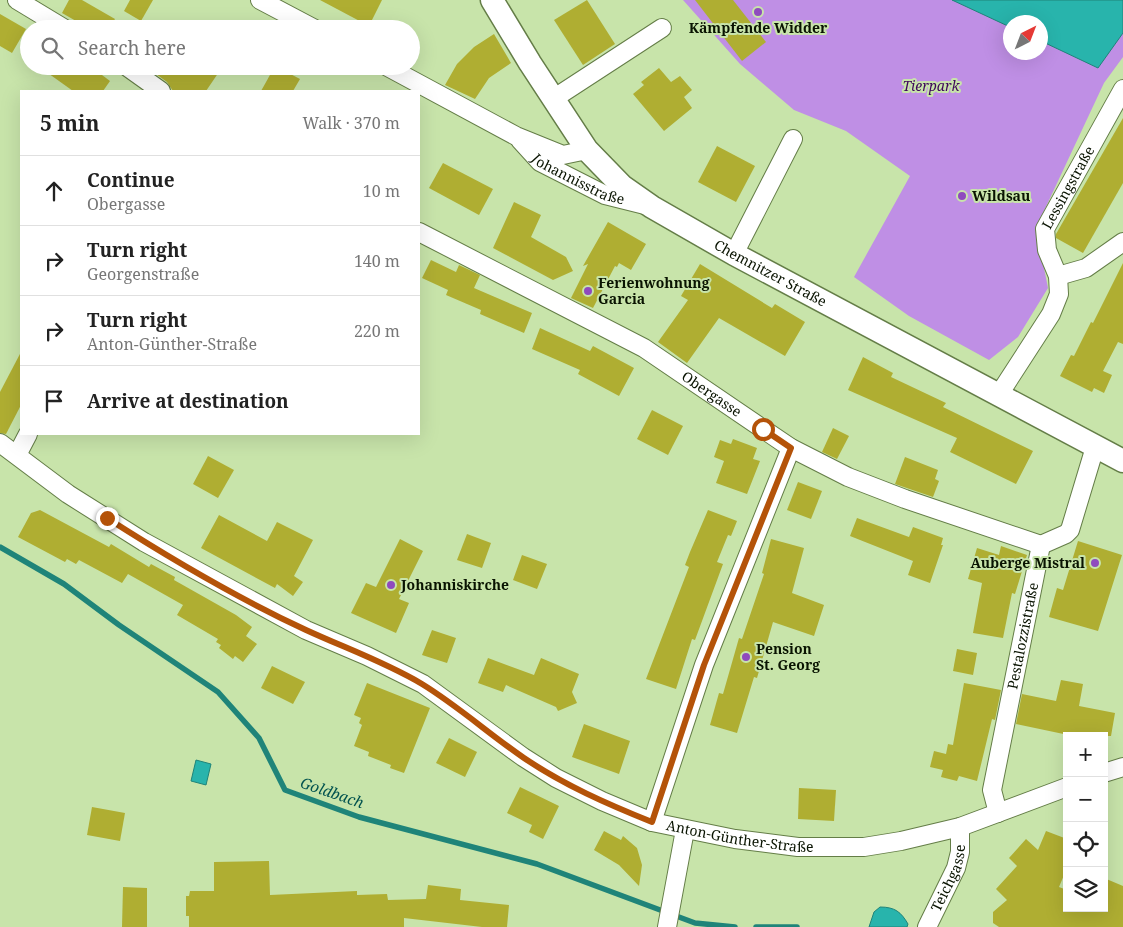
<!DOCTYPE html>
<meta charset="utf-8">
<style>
:root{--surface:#fff;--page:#f6f6f6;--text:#222;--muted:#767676;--line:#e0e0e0}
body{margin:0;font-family:"Noto Serif",serif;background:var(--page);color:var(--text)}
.controls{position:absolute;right:15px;bottom:15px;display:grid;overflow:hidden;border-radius:0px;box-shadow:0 5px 20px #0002}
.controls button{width:45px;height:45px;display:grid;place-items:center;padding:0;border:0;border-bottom:1px solid var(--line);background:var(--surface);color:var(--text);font:25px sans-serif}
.compass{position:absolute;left:1003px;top:15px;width:45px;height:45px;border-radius:50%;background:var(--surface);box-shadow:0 5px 20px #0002;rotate:42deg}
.stop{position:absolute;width:15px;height:15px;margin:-11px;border:4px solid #b45309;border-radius:50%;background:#fff}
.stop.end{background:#b45309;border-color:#fff;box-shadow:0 1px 5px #0008}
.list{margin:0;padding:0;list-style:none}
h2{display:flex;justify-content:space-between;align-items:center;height:65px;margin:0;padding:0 20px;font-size:21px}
h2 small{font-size:16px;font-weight:400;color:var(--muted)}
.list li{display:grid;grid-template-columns:32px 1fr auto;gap:15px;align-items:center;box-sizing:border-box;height:70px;padding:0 20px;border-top:1px solid var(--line)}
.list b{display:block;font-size:19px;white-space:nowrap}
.list p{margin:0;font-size:16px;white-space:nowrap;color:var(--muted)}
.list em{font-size:16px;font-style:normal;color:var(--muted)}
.icon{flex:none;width:28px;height:28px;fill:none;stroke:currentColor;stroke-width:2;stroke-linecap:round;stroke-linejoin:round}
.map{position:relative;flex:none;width:1123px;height:927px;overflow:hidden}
.search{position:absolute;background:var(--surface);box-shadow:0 5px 20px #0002;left:20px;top:20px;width:400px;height:55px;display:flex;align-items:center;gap:12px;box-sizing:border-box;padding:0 18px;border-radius:28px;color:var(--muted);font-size:19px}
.panel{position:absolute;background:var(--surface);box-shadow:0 5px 20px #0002;left:20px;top:90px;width:400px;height:345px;border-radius:0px}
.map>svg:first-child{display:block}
</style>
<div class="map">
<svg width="1123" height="927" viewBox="0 0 1123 927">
<rect width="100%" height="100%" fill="#c8e4aa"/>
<path fill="#bf8fe5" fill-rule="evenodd" d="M683 0H1123V57L1104 83 1036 228 1048 288 1018 337 989 360 909 316 854 277 910 176 846 131 794 110 740 64ZM1010 22H1040V52H1010Z"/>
<g fill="#28b4ac" stroke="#1f8479">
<path d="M952 0H1123V33L1098 68 1041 41 1040 22H1010V27Z"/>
<path d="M196 760 211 764 206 785 191 781Z"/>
<path d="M880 907C895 907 901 912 908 924L907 927H869L874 912Z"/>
</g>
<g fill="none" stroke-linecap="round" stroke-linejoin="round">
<g stroke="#1f8479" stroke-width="5.5">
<path d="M0 547 64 584 119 625 218 692 259 738 285 790 359 817 537 864 695 923 735 927"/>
<path d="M756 927H797"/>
</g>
</g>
<g fill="#afae32">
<path d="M69 0H82L115 19 109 29H90L62 13Z"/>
<path d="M130 0H153L141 21 124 11Z"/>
<path d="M320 0H382L369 26Z"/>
<path d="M587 0 615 44 583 65 554 20Z"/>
<path d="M695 0H733L766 42 742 61Z"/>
<path d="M0 14 26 29 12 53 0 46Z"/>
<path d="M494 34 511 63 489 78 475 99 445 85 457 64 474 47Z"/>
<path d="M38 66H90L110 81 103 91H73Z"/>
<path d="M145 66H223L206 91H173L167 82Z"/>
<path d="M275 66 300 79 293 91H261Z"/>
<path d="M659 68 671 82 680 76 692 90 684 97 692 108 664 131 633 94 644 85 641 82Z"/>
<path d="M1123 118V183L1083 253 1056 238V234Z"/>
<path d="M717 146 755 166 736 202 698 182Z"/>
<path d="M443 163 493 189 479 215 429 188Z"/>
<path d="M514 202 541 215 531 237 566 257 573 271 553 280 493 248Z"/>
<path d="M608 222 646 244 631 270 619 263 617 267 615 266 593 308 571 298 588 264 583 266Z"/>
<path d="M431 260 456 272 459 265 480 275 474 288 532 313 524 333 480 314 481 310 446 295 448 290 422 278Z"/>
<path d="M1123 263V344L1118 342 1103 371 1112 375 1104 393 1094 388 1092 392 1060 376 1071 355 1074 356 1091 322 1093 323Z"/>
<path d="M700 264 772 308 775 304 805 322 785 356 719 318 687 363 658 342 688 300 681 296Z"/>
<path d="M540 328 590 351 593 346 634 368 619 396 578 374 580 370 532 349Z"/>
<path d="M21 352V405L6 434 0 433V392Z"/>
<path d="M863 357 893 373 891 377 946 403 943 407 1033 451 1016 484 950 452 957 438 848 390Z"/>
<path d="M652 410 683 426 668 455 637 439Z"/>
<path d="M833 428 849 436 837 459 822 452Z"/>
<path d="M733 439 757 448 753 459 760 461 747 494 716 483 724 461 714 457 720 440 731 444Z"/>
<path d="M208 456 234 470 218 498 193 484Z"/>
<path d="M905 457 938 470 935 479 939 481 933 497 895 484Z"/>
<path d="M798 482 822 491 811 519 787 510Z"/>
<path d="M40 510 109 547 111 544 149 567 151 564 175 577 174 580 236 615 252 627 246 636 257 644 243 662 235 656 233 659 219 648 221 645 216 642 218 639 177 615 183 605 128 574 122 583 79 560 76 564 67 559 65 562 18 537 31 513Z"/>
<path d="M708 510 737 521 731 536 728 535 717 562 723 564 695 640 692 639 676 689 646 679 689 567 685 565 690 552Z"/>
<path d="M219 515 267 541 277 522 313 540 294 576 303 582 293 596 277 584 275 588 201 548Z"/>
<path d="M857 518 909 537 913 527 943 538 941 545H943L930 583 908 575 913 561 850 536Z"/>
<path d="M467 534 491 543 482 568 457 560Z"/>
<path d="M400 539 423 551 399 599 409 603 396 633 351 613 366 583 376 587Z"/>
<path d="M771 539 804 548 792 593 824 605 814 636 773 622 757 678 754 677 737 733 710 725 719 693 723 694 739 638 742 639 764 574 762 573Z"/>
<path d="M1078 541 1122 555 1098 631 1049 617 1057 588 1063 590Z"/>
<path d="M1001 546 1027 555 1015 594 1012 593 1003 638 973 633 982 583 968 579 977 548 999 555Z"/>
<path d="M522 555 547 564 537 589 513 580Z"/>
<path d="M432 630 456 638 447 663 422 655Z"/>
<path d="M957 649 977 653 973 675 953 671Z"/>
<path d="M488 658 534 675 541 658 579 674 572 692 577 703 558 711 556 707 506 685 503 692 478 683Z"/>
<path d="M272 666 305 682 293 704 261 688Z"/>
<path d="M1061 680 1083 684 1079 706 1115 713 1111 736H1073L1016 724 1022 694 1056 701Z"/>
<path d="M367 683 430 708 404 773 390 768 391 765 368 756 369 752 354 746 362 725 359 723 361 718 354 715Z"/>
<path d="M964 683 1001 690 995 720 992 719 977 781 959 776 957 781 941 777 943 770 930 767 934 751 946 754 948 744 953 745Z"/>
<path d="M584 724 630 741 619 774 572 757Z"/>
<path d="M449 738 477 752 465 777 436 763Z"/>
<path d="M520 787 559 806 543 839 529 832 532 825 507 813Z"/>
<path d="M799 788 836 790 834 821 798 819Z"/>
<path d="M92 807 125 813 120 841 87 835Z"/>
<path d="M604 831 621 840 623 836 637 848 642 865 639 886 619 865 594 850Z"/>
<path d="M1046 831 1067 839V868L1059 887 1067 890V908H1104V878L1123 886V927H999L993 923V912L1007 900 996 889 1017 866 1009 858 1026 839 1038 850Z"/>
<path d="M269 861 270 895 357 891V895L387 894 388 900 426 899 428 885 461 889 460 900 509 905 507 927H482L404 918V927H189V916H186V896H189L190 891H214V862Z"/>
<path d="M123 887 147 888V927H122Z"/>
</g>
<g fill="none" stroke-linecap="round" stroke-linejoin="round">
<defs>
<g id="minor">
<path d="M17 0 65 29"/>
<path d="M260 0 315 29"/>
<path d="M126 66 161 91"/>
<path d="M386 66 516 136 563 155 587 150"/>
<path d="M553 99 662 28"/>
<path id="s1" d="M520 140 540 162 605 195 645 205"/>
<path id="s2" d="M419 232 644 348 791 448 848 477 905 499 1041 545"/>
<path d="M734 254 793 139"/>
<path d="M1058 276 1086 268 1123 242"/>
<path id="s3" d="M998 396 1051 314 1059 294 1058 276 1047 250 1045 229 1123 89"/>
<path id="s4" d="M0 443 68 494 144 542 306 630 367 656 423 684 523 757 556 778 602 801 652 822 735 839 798 847H864L901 841 960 827 1067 787"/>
<path d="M17 455 28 434"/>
<path d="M1041 545 1066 534 1070 530 1095 447"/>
<path d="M1104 773 1123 767"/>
<path id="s5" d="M998 813 992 790 1041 545"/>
<path d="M652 822 704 665 791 448"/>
<path d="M667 927 685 830"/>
<path id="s6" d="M927 927 956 868 960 852V827"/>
</g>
<g id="major">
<path id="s7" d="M492 0 530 63 587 150 622 186 652 207 734 254 1123 461"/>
</g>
</defs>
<use href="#minor" stroke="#647d47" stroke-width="20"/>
<use href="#major" stroke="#647d47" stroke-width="25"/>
<use href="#minor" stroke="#fff" stroke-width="18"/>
<use href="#major" stroke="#fff" stroke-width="22"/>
</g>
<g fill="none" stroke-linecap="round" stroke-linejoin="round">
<path stroke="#b45309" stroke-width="6" d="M107 518C171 559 237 598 306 630 345 648 385 662 422 684 458 706 489 734 524 758 564 785 607 804 652 822L704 665 791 448 763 429"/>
</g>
<g fill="#8f4abe" stroke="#c8e4aa" stroke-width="2">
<circle cx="758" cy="12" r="5"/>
<circle cx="962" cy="196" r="5"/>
<circle cx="588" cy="291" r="5"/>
<circle cx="1095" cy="563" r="5"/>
<circle cx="391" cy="585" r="5"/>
<circle cx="746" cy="657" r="5"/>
</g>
<g text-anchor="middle" stroke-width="4" stroke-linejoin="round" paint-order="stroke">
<g font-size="14" font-weight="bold" fill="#091301" stroke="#c8e4aa" text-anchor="start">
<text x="758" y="33" text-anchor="middle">Kämpfende Widder</text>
<text x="972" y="201">Wildsau</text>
<text x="598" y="288">Ferienwohnung<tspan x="598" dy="16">Garcia</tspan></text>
<text x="1085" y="568" text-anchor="end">Auberge Mistral</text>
<text x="401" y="590">Johanniskirche</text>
<text x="756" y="654">Pension<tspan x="756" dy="16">St. Georg</tspan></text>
</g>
<g font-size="14" font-style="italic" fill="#3e065b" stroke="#c8e4aa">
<text x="931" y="91">Tierpark</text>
</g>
<g font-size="14" fill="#091301" stroke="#c8e4aa">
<text dy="5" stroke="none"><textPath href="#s1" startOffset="72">Johannisstraße</textPath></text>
<text dy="5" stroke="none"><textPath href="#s3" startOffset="234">Lessingstraße</textPath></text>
<text dy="5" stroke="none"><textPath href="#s7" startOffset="400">Chemnitzer Straße</textPath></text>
<text dy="5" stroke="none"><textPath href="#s2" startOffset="335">Obergasse</textPath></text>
<text dy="5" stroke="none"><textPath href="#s5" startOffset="181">Pestalozzistraße</textPath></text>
<text dy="5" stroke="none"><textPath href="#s4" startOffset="846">Anton-Günther-Straße</textPath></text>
<text dy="5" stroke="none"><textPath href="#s6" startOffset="54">Teichgasse</textPath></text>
</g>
<g font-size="15" font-style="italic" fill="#03534f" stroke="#c8e4aa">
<text transform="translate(332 793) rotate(19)" y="5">Goldbach</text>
</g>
</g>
</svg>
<div class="controls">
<button>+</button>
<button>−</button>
<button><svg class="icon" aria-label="locate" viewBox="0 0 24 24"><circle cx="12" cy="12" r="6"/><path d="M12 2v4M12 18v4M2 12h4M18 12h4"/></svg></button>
<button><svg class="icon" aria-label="layers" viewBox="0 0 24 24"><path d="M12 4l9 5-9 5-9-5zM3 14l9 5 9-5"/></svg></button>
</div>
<svg class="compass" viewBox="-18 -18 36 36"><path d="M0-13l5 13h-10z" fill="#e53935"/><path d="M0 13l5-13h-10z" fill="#767676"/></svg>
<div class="stop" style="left:763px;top:429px"></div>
<div class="stop end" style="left:107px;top:518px"></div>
<div class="search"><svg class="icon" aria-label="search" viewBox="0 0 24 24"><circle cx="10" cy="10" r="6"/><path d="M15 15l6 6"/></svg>Search here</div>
<section class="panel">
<h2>5 min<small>Walk · 370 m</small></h2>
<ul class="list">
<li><svg class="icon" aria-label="ahead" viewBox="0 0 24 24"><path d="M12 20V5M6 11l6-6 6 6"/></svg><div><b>Continue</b><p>Obergasse</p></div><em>10 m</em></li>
<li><svg class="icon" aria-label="right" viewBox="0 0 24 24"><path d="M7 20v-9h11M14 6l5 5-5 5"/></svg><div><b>Turn right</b><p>Georgenstraße</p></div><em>140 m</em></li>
<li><svg class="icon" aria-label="right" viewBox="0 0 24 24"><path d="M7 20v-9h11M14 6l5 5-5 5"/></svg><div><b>Turn right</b><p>Anton-Günther-Straße</p></div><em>220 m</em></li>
<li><svg class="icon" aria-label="arrive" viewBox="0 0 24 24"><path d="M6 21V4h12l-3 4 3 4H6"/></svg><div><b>Arrive at destination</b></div></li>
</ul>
</section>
</div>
